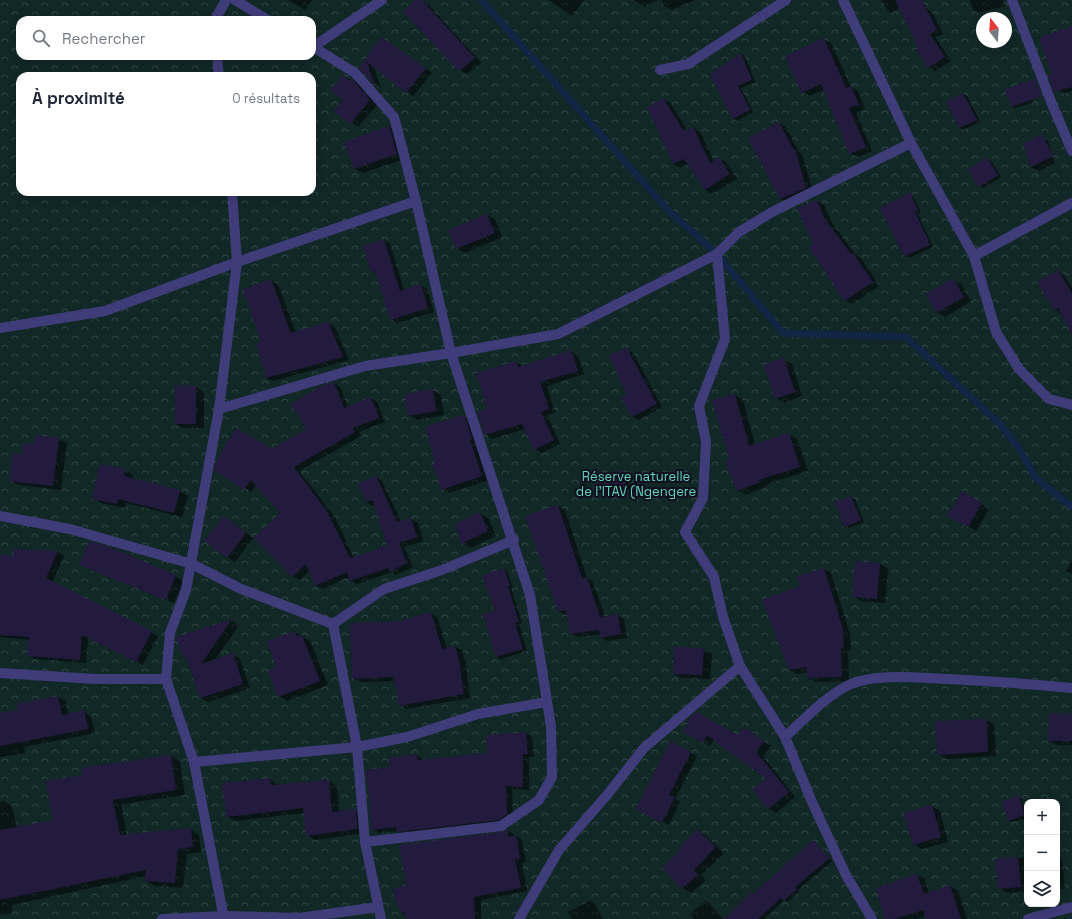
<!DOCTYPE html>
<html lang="fr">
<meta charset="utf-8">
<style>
:root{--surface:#fff;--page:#f6f6f7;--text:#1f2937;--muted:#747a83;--line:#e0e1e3}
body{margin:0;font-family:"Space Grotesk",sans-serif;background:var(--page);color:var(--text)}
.controls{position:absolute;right:12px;bottom:12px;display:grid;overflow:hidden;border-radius:8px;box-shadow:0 2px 10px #0003}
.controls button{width:36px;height:36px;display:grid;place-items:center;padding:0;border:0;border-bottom:1px solid var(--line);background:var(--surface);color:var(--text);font:20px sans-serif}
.compass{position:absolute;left:976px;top:12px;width:36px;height:36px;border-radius:50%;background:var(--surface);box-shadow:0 2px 10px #0003;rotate:343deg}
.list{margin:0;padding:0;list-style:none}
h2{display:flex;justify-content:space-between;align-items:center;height:52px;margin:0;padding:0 16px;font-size:17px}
h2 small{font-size:13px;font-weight:400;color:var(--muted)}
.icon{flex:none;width:22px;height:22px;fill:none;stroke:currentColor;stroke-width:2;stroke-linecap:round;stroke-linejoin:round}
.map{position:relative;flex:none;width:1072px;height:919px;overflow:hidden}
.search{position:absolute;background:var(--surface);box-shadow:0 2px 10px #0003;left:16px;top:16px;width:300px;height:44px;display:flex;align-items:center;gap:10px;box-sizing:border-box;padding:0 14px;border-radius:12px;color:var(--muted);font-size:15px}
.panel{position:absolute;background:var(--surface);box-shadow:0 2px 10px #0003;left:16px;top:72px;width:300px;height:124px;border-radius:12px}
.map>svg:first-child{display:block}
</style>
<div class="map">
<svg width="1072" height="919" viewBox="0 0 1072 919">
<defs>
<pattern id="forest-crowns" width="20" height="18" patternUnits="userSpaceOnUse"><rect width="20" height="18" fill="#112827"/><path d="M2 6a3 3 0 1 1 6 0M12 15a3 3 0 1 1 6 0" fill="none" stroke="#334647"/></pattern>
</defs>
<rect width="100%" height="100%" fill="#110e1f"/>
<path fill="url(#forest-crowns)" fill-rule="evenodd" d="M0 0H1072V919H0ZM982 18H1006V42H982ZM20 20H312V56H20ZM20 76H312V192H20ZM1027 802H1057V904H1027Z"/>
<g fill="#0007">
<path d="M288 0H312L305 10Z"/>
<path d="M417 0 426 2 481 63 467 74 460 70Z"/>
<path d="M549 0H584L572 16Z"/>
<path d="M634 0H658L644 7Z"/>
<path d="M661 0H695L672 10 664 6Z"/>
<path d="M881 0H912L932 12 943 34 935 37 951 61 935 71 929 67 900 8 892 13 888 11Z"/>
<path d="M970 0H1003L1005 6 978 13 973 10Z"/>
<path d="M1072 29V91L1064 94 1058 90 1053 74Z"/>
<path d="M382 38 432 73 413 96 373 65 381 88 376 85 361 68Z"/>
<path d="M824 39 831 43 851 87 858 91 865 109 856 113 872 151 858 157 850 153 824 90 809 96 802 92Z"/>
<path d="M741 54 745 56 755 82 741 88 753 112 737 121 733 118Z"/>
<path d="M343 76 359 84 377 105 358 127 336 111 344 100Z"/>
<path d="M1028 86 1033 103 1015 108 1011 106Z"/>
<path d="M963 94 967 96 980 122 963 130 960 128 947 102Z"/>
<path d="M663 99 670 103 687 130 693 128 700 132 714 161 719 158 726 162 737 179 712 194 705 190 689 164 681 168 674 164 648 108Z"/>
<path d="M779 123 786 127 799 152 802 154 813 192 788 203 780 199Z"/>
<path d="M389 127 397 132 405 159 363 173 355 169 346 143Z"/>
<path d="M1040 136 1048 141 1055 163 1039 171 1031 167Z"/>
<path d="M987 159 991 161 1001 177 983 188 979 186Z"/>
<path d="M910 195 913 197 921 212 918 214 933 247 909 258 905 256Z"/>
<path d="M817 201 824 205 832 223 856 255 861 258 879 286 852 304 845 300 815 244Z"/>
<path d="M487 215 495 219 502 237 465 253 457 248Z"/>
<path d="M384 240 390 244 404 290 420 285 427 289 434 312 397 323 391 319 377 274 372 271Z"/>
<path d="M1058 271 1064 275 1072 288V333L1062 314 1055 310Z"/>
<path d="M271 280 278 284 296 333 328 323 335 327 349 360 273 381 266 378 263 342Z"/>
<path d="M953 280 961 284 971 301 945 317 937 312Z"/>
<path d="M626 349 633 353 662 407 639 420 633 417 623 399 629 395Z"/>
<path d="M571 351 578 355 584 374 547 386 555 413 547 415 560 444 542 453 535 449 525 429 492 439 486 435 489 409 516 362 523 366Z"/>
<path d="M784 360 792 364 802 396 784 403 776 398Z"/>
<path d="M334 383 340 387 348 407 370 398 377 402 385 422 359 432 361 436 299 471 335 517 354 558 388 547 375 505 373 506 366 502 376 477 382 481 401 522 411 519 418 523 423 541 404 547 413 567 396 575 392 572 357 584 350 580 349 577 322 589 316 585 309 571 300 580 293 576 256 538 281 514 256 485 251 492 216 470 272 450 308 430Z"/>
<path d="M176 387H196L204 392V428H184L176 424Z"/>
<path d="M433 390 441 395 444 415 417 420 409 415Z"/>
<path d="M734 395 743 400 755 445 788 434 797 439 808 471 767 484V486L746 495 738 490 730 460Z"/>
<path d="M464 416 471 420 489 480 449 493 442 489Z"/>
<path d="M58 439 67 443 61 490 18 485 10 480 23 456 35 445Z"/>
<path d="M125 470 133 475 132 479 180 491 188 496 182 517 126 503 125 508 101 503 93 498Z"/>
<path d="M622 471 626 473 631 489 612 494 608 492Z"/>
<path d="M962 492 989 509 976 531 949 515Z"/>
<path d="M851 497 855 499 864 522 849 528 845 526Z"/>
<path d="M558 506 565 510 587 578 593 582 605 617 618 615 624 619 627 638 607 641 601 637V634L577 637 571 633 568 614 566 615 559 612Z"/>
<path d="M480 513 488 518 496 536 470 548 462 543Z"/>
<path d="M232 522 253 538 235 562 227 557Z"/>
<path d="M14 550 58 552 64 556 52 583 158 636 143 665 88 638 86 663 35 659 28 655 29 640 0 637V556L14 557Z"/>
<path d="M1072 560V574L1066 571Z"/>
<path d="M880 564 888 569 885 603 861 601 853 596Z"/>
<path d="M80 565 175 576 183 581 174 603Z"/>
<path d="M504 569 507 571 513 588H511L522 623 519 624 527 651 501 659 497 657 496 611Z"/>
<path d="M824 569 831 573 850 634 851 651H848L849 681 815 682 808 678V672L797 674 790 670 801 586Z"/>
<path d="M431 613 437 617 447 649 455 647 462 650 466 664 470 698 407 709 400 705 396 681 360 682 353 678 402 622Z"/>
<path d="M232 621 239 625 214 661 232 654 240 659 250 688 209 702 201 698 188 659 184 657 178 638Z"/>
<path d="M295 632 310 641 328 685 287 701 279 696 277 668Z"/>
<path d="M703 649 712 654 710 679 682 678 674 674Z"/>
<path d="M58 697 66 701 68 715 83 711 91 716 95 733 24 747 25 753 0 757V714L19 711Z"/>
<path d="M1072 715V745H1057L1049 740Z"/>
<path d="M986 720 994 724 996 756 946 759 938 754Z"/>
<path d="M745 728 771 746 763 756 795 797 776 813 769 809 754 790 767 779 714 739 710 746 685 732 738 737Z"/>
<path d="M526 733 532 737 534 757H529V790L512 789 513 817 505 823 404 835 397 831 379 833 372 829 370 808 372 807 391 767 417 755 423 760 489 754Z"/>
<path d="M670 742 697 756 675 799 680 802 669 825 643 812Z"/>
<path d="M171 756 180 761 185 795 121 804 127 835 191 830 199 835 201 852 187 854 183 888 155 886 146 881V876L12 905V913L0 914V802L4 801 12 806 17 828 54 821 83 776Z"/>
<path d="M270 779 278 785 329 781 337 786 339 812 355 810 364 814 365 833 315 840 307 835 304 813 235 821 227 816Z"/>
<path d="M1019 797 1022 799 1027 818 1012 822 1008 820Z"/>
<path d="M932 806 940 811 948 842 922 849 914 844Z"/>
<path d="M508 830 522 840 526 862 522 863 527 891 481 900V919H407L406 915 401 913 407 886Z"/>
<path d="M697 830 705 835 724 853 701 875 706 880 691 893 683 888 682 850Z"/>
<path d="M813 841 833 861 798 890 800 891 788 902 784 900 764 919H725Z"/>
<path d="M1057 856 1062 859 1065 889H1057Z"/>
<path d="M1027 857V891L1007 893 999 888 996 860Z"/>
<path d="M917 875 925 879 929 893 950 886 958 891 967 919H927L926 916 916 919H886Z"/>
<path d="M589 901 595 904 603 919H572L568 912Z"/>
<path d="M705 901 709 903 723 919H694L690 914Z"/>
</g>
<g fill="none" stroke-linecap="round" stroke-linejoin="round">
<path stroke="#112544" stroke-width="7" d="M481 0 671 213 717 254 783 333 906 337 1001 425 1018 447 1036 478 1072 507"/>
</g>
<g fill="#221b3e">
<path d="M415 0H422L475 58 459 71 403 12Z"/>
<path d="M895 0H922L937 30 930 34 945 57 928 68 916 50 918 48Z"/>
<path d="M1072 26V87L1054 92 1048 75 1052 74 1039 38Z"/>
<path d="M381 37 426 68 406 93 367 62 375 86 359 68Z"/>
<path d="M824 38 846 88 851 86 859 105 849 108 866 147 849 154 821 84 801 93 785 56Z"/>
<path d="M741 53 752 80 738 86 750 110 732 119 710 74Z"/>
<path d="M343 75 350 81 352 79 370 100 350 124 334 111 343 100 330 90Z"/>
<path d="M1035 79 1042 96 1011 107 1005 89Z"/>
<path d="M963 93 977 120 959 128 946 101Z"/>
<path d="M663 98 684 131 693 127 710 163 719 157 730 174 705 190 684 159 673 164 647 107Z"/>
<path d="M779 122 793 149H795L806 188 780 199 748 138Z"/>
<path d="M389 126 397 154 354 169 344 142Z"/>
<path d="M1042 134 1053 156 1031 167 1023 144Z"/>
<path d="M987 157 998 175 979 187 968 170Z"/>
<path d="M912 192V198L918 210 915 211 930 245 904 256 880 208Z"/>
<path d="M817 200 824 218 851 254 853 253 873 282 844 301 809 247 813 244 797 208Z"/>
<path d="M487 214 495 233 456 249 448 230Z"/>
<path d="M384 239 400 291 421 284 428 308 390 320 375 271 371 272 363 246Z"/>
<path d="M1058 270 1072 293V335L1058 308 1054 310 1037 282Z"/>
<path d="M953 278 964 297 936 313 926 294Z"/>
<path d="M271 279 291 333 328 322 343 357 266 378 256 343 261 342 243 289Z"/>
<path d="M627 348 657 404 632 417 621 398 627 395 609 355Z"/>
<path d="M571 350 578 371 540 382 549 409 541 412 554 440 534 450 522 424 485 435 477 412 487 409 476 373 516 361 518 367Z"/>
<path d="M784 358 795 392 775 399 764 365Z"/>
<path d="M334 382 344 408 371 397 379 418 353 428 355 432 294 467 328 513 350 558 387 546 373 500 366 502 358 483 376 476 397 522 411 518 417 537 399 543 407 563 389 572 388 568 350 581 347 572 315 586 306 564 292 577 254 538 280 513 251 480 244 490 214 470 217 459 236 428 272 449 306 429 291 404 321 386Z"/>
<rect x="175" y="386" width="21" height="38"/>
<path d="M433 389 436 411 408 416 405 394Z"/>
<path d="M735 394 749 446 789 433 800 467 759 480 760 482 737 491 725 461 729 459 712 400Z"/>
<path d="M464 415 472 439 470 440 482 476 441 490 433 464 435 463 425 426Z"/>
<path d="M35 435 59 438 53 486 9 481 13 453 22 455 23 443 34 444Z"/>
<path d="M100 464 125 469 124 476 180 490 174 513 118 499 117 504 92 499Z"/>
<path d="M623 470 627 487 607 492 602 475Z"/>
<path d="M962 491 982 503 968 527 947 516Z"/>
<path d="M851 496 861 520 844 527 835 502Z"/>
<path d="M558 505 582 578 587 577 600 617 618 614 621 634 600 638 599 630 570 634 566 610 558 612 525 516Z"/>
<path d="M480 512 488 531 461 544 455 524Z"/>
<path d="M224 516 246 533 227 558 204 541Z"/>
<path d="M89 541 107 546 176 575 166 600 79 565Z"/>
<path d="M14 549 58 551 46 578 152 631 136 662 82 635 80 660 27 656 29 637 0 635V554L13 556Z"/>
<path d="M855 561 880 563 877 599 852 597Z"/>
<path d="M504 568 510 586H508L519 622 515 623 523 649 496 657 483 614 495 611 482 576Z"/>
<path d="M824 568 843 629 844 647 841 648 842 677 807 678V667L789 670 762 600 800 586 797 576Z"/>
<path d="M431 612 442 649 455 646 459 660 464 694 399 706 394 677 352 679 350 623 402 621Z"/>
<path d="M232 619 201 664 233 653 243 684 200 698 186 657 183 658 176 637Z"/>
<path d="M295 631 297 636 302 635 320 681 278 697 268 671 276 667 267 641Z"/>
<path d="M674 647 704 648 702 675 673 674Z"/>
<path d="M58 696 62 715 84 710 88 729 0 746V713L18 710 17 704Z"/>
<path d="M696 712 738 735 744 727 764 741 756 752 789 792 768 809 752 789 766 779 707 735 703 743 683 732 692 715Z"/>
<path d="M1049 713 1072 714V741H1048Z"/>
<path d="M987 719 988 752 937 755 935 721Z"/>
<path d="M526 732 528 754H523V787L506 786 507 814 499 820 397 832 396 827 372 830 369 807H371L365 770 390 767 389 758 417 754 418 760 488 753 486 735Z"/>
<path d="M670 741 691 752 669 795 675 797 662 823 636 809Z"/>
<path d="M171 755 176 790 113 800 120 835 191 828 193 847 178 849 175 883 145 881 146 870 0 900V830L53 820 46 781 82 775 81 768Z"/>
<path d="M270 778 271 785 329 780 332 812 356 809 357 829 306 836 303 808 226 817 222 783Z"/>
<path d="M1019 796 1025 815 1008 821 1002 801Z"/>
<path d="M932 805 941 837 913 845 904 813Z"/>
<path d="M508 829V837L516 835 520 859H515L521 888 474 897 475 919H406L404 912 401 913 392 889 406 885 399 845 502 832Z"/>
<path d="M697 829 716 847 694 870 698 875 682 889 662 867 681 850 679 848Z"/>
<path d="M813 840 830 858 795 887 797 889 784 901 781 898 758 919H724L751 892 753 894Z"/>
<path d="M1018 857 1021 887 998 889 995 859Z"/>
<path d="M917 874 924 894 950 885 961 919H926L923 910 894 919H885L876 888Z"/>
</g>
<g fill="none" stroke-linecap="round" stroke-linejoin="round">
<g stroke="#3f3c7a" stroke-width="10">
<path d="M235 0 268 20"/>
<path d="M843 0 911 143 974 256 996 332 1019 369 1049 399 1072 405"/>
<path d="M1012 0 1052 104 1072 151"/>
<path d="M215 20 226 0"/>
<path d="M312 46 355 73 394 117 416 201 451 353 530 595 551 726 552 777 539 800 501 826 365 842"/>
<path d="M313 47 382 0"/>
<path d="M217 56 219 76"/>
<path d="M660 70 688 64 786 0"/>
<path d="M717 254 725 339 699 406 706 442 703 498 685 532 714 577 723 617 740 666 785 737 812 802 846 875 872 919"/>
<path d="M974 256 1072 203"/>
<path d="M0 328 105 311 237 262 416 201"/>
<path d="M219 409 365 366 451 353 558 334 717 254 739 232 772 212 911 143"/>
<path d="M0 516 70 529 192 564 241 589 333 624"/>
<path d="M333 624 357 747 365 842 381 919"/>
<path d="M333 624 384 589 442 570 514 540"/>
<path d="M0 673 95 679H166L194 762 224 919"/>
<path d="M166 679 170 633 186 590 219 409 237 262 232 192"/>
<path d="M785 737C806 718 825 696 851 684 875 673 921 678 948 679 989 681 1031 684 1072 688"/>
<path d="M194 762 357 747 407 737 478 714 547 702"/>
<path d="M162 919 224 916 299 918 378 907"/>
<path d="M519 919 559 850 607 795 644 748 740 666"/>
<path d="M1028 919 1072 907"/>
</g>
</g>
<g text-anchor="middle" stroke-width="4" stroke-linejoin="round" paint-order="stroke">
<g font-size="13" fill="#60d6b9" stroke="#110e1f">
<text x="636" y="481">Réserve naturelle<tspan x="636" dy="15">de l'ITAV (Ngengere</tspan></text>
</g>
</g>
</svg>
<div class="controls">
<button>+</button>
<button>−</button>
<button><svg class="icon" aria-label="layers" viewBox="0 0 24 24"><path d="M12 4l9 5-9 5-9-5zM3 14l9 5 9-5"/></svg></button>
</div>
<svg class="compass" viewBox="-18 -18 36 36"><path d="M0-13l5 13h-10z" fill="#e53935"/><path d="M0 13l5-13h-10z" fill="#747a83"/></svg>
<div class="search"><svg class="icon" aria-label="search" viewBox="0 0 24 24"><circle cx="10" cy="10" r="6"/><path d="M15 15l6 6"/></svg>Rechercher</div>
<section class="panel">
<h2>À proximité<small>0 résultats</small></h2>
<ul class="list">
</ul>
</section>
</div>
